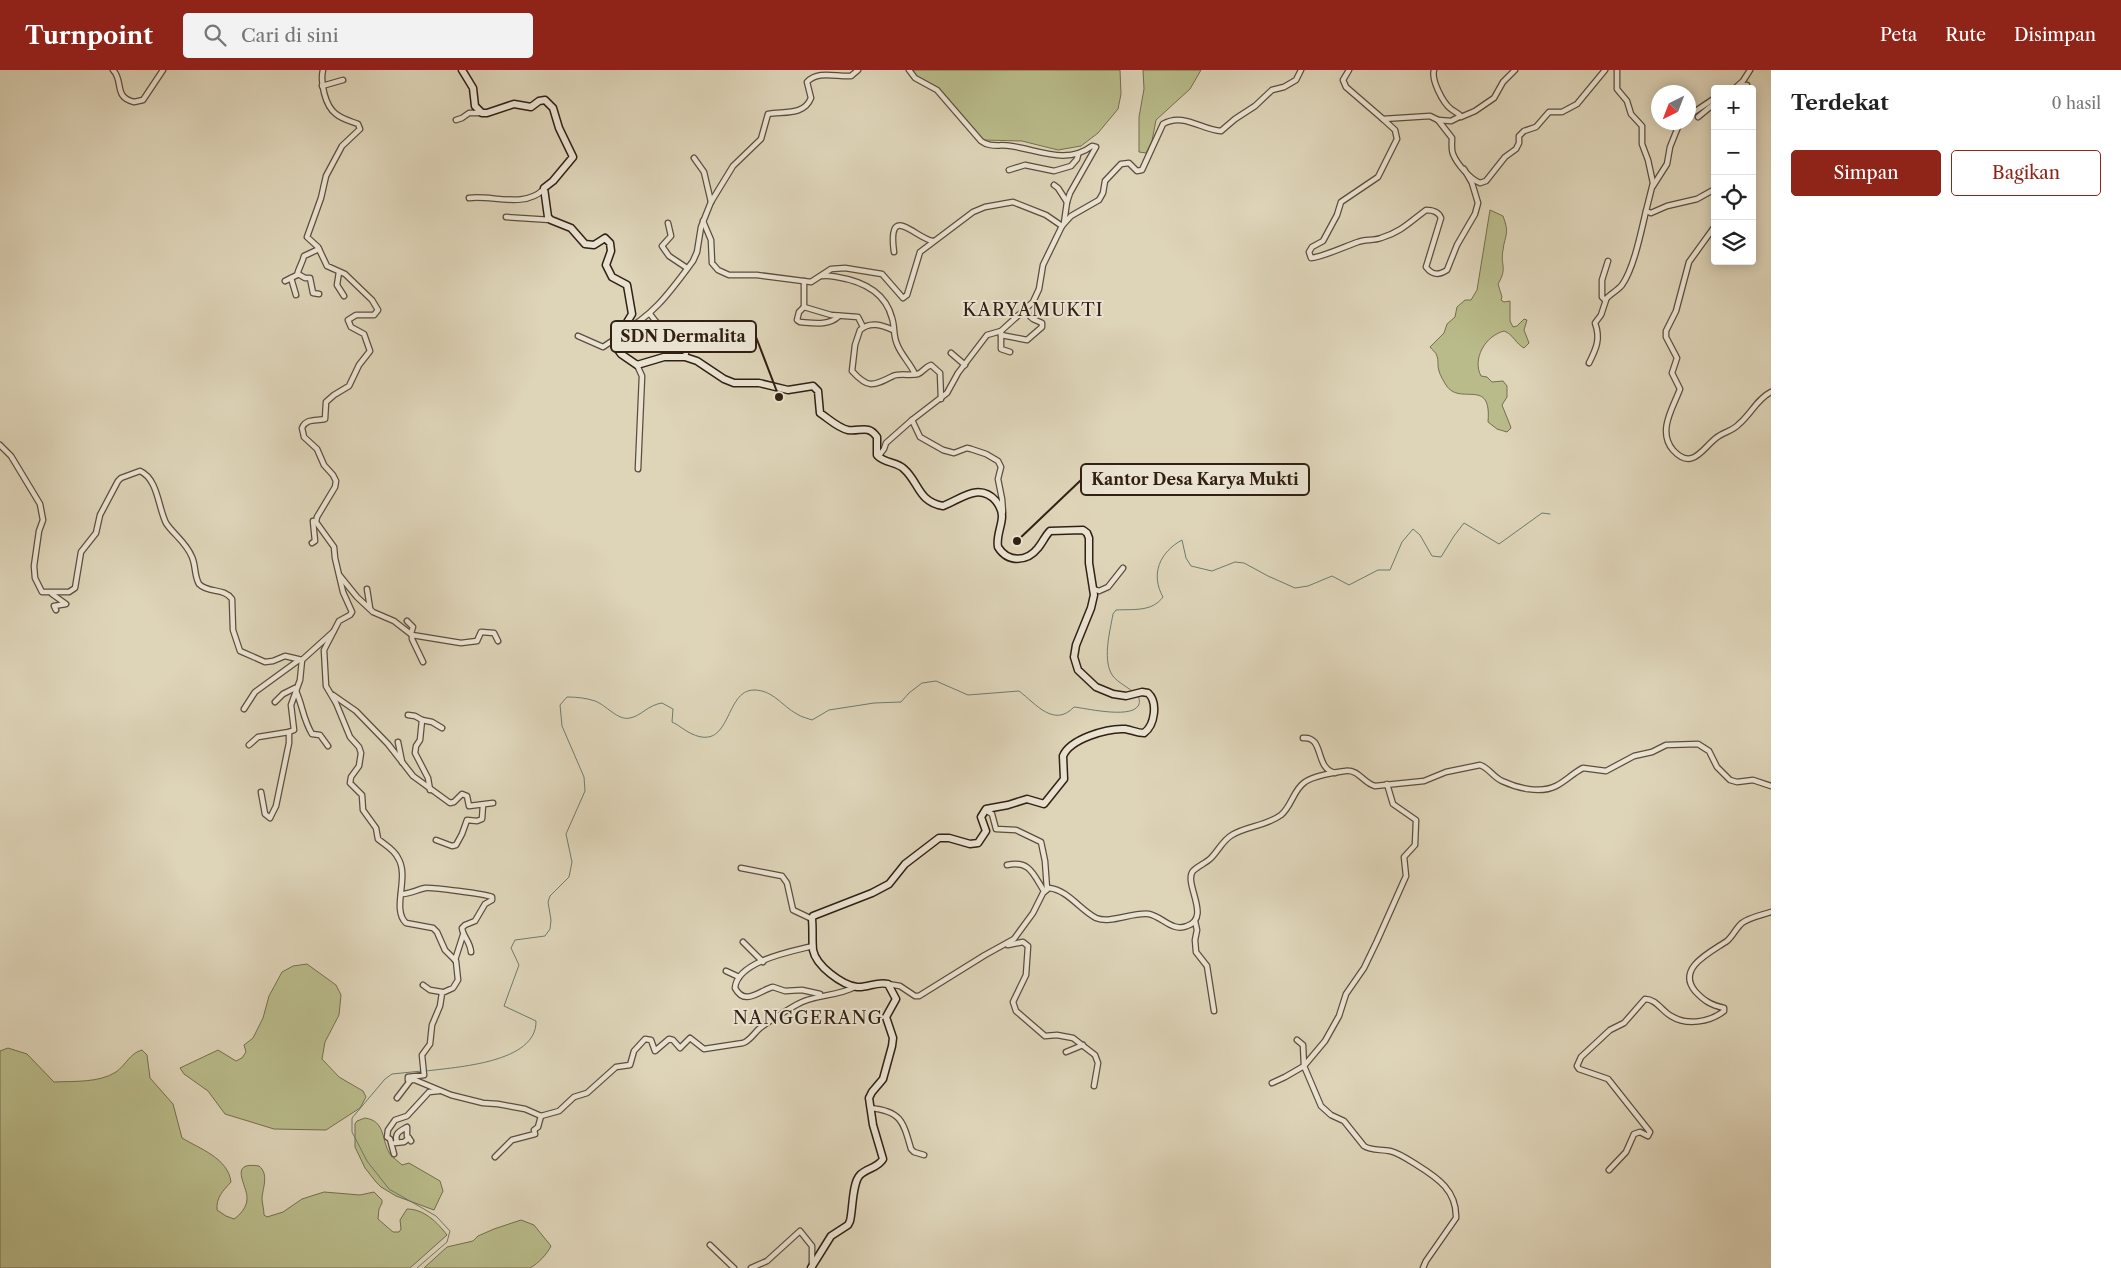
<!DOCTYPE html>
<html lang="id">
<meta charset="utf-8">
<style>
:root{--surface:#fff;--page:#f2f2f2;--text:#222;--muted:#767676;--line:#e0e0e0;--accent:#8f2418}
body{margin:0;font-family:"Libre Caslon Text",serif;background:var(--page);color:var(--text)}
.controls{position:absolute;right:15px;top:15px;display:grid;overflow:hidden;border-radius:5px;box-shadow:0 2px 12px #0003}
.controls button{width:45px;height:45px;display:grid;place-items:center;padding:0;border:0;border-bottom:1px solid var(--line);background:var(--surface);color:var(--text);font:25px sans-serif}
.compass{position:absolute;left:1651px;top:15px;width:45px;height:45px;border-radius:50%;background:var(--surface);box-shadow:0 2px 12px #0003;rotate:222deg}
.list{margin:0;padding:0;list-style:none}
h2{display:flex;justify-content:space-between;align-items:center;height:65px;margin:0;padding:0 20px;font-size:21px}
h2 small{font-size:16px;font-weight:400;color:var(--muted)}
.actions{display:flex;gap:10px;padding:15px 20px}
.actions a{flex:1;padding:11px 0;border:1px solid var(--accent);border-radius:5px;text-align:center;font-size:18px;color:var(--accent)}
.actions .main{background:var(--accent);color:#fff}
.icon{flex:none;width:28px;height:28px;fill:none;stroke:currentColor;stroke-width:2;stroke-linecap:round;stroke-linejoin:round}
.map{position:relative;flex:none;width:1771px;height:1198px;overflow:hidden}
header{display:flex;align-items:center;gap:30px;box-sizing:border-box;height:70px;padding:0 25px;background:var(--accent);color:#fff}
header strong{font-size:24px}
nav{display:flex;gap:28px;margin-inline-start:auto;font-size:18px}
.search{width:350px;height:45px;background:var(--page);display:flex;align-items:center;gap:12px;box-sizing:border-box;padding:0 18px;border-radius:5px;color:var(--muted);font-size:19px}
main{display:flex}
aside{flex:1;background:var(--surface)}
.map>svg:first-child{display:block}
</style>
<header>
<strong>Turnpoint</strong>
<div class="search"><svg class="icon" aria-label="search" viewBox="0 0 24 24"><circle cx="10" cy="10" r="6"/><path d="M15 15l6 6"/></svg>Cari di sini</div>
<nav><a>Peta</a><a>Rute</a><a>Disimpan</a></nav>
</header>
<main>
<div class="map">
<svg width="1771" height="1198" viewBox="0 0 1771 1198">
<rect width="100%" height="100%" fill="#ded4b8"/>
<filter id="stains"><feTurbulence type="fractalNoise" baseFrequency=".004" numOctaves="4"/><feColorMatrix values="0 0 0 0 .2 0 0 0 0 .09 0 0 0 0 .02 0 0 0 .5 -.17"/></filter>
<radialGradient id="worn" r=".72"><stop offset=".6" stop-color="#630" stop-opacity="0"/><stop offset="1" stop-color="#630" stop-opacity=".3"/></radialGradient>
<g fill="#b9bb8a" stroke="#756e4f">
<path d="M914 0H1120L1121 24 1118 39 1098 63 1081 76 1058 80 1022 71 983 70 941 23 917 8 913 3Z"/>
<path d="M1143 0H1201L1190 19 1156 50 1152 71 1146 83 1139 82V47L1144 19Z"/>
<path d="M1490 140 1503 146C1510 164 1505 164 1503 180 1500 196 1508 197 1498 214L1502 227 1501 230 1504 232 1510 231V251L1513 257 1517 256 1524 249 1527 250 1524 260 1529 273 1524 278C1516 274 1513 264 1504 261 1485 266 1472 289 1481 306L1487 307 1492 312 1503 311 1507 316V327L1502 335 1510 355 1511 358 1507 362 1497 359 1488 352C1492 306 1460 337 1446 315 1444 312 1440 305 1439 301 1437 296 1439 291 1437 286 1436 282 1432 280 1430 277L1444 263 1447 254 1455 247 1457 237 1465 230H1471L1477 220Z"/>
<path d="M307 894 336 915 341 925 339 945 325 972 322 989 339 1007 363 1021 366 1027 360 1038 326 1060 274 1059 225 1044 208 1021 184 1004 180 998 218 980 236 991 242 988 246 982 244 975 253 968 263 948 269 926 282 902 293 896Z"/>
<path d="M8 978 27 984 54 1012C74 1011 99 1013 116 1002 126 995 130 983 142 980L147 985 150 1008 173 1034 182 1068C200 1079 228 1088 231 1112 223 1121 216 1127 217 1140L226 1146 234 1149C240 1145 247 1137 247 1129 248 1116 227 1091 259 1096 269 1104 263 1117 262 1128 262 1133 264 1139 264 1145L267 1147 283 1142 302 1129 324 1122 360 1125 374 1122 382 1130V1133L379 1139 378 1149 393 1162H399L401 1159 400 1150 407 1139C424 1139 437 1152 447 1165L410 1198H0V981Z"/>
<path d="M365 1048C386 1051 381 1070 390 1084 393 1088 398 1091 402 1095L409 1093 440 1111 443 1121 434 1140 396 1126 381 1117 376 1112 365 1098 355 1077V1054L357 1051Z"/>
<path d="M521 1150 534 1155 551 1176C547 1184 539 1193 530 1198H424L447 1177 473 1171 478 1166 494 1159Z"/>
</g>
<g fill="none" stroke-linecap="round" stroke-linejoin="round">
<g stroke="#6c7b70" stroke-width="1">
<path d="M1132 621C1126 616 1115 611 1111 603 1103 587 1110 561 1113 544L1116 540C1134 539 1152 542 1163 527 1150 504 1160 482 1182 470L1186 488 1191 496 1212 501 1235 492 1244 493 1268 506 1295 518 1308 516 1332 506 1349 515 1378 500H1390L1402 472 1413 459 1420 465 1432 486 1441 487 1454 466 1464 453 1499 474 1542 443 1550 444"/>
<path d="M426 1001C456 997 537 993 536 951L504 936 519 895 511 878 515 870 545 866 550 859 551 850 548 832 550 826 569 807 572 792 566 764 585 721 584 707 562 656 560 635 567 627C577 627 586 628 595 631 606 635 618 651 630 648 641 646 648 635 662 633L673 639 672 652C679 655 685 661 692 664 732 682 724 620 754 620 773 620 782 636 797 644 801 647 807 648 812 650L829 640 874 633 901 632 909 623 922 613 936 611 968 625 1019 621C1036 634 1054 658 1074 637 1086 638 1150 654 1138 625"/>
<path d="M417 1198 447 1172 450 1161 436 1146 389 1119 367 1091 352 1062V1048L385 1009 392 1004 422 1001"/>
</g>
<defs>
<g id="street">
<path d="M113 0C124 11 113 27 134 32L143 30 163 0"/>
<path d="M323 0C320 12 325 36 336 44 342 49 350 51 358 54L360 59 342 76 326 106 321 128 307 167 318 177 327 196 345 204 372 230 378 240 374 245H356L348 250 351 257 364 264 370 281 359 295 349 316 334 325 326 332 325 349C316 351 306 348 302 358L304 367 317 379 324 395 333 405 336 411 335 417 317 447 316 452 334 477 335 488 343 522 352 542 350 545 339 551 324 580 326 616 336 633 350 667 359 677 361 683 359 696 351 707 350 713 362 725 363 740 376 758 378 769C385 775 394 779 398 788 410 807 391 839 406 853L433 858 437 862 445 880 456 891 458 910 453 918 442 923 440 936 432 955 430 974 422 985 424 1005 408 1007V1010H415L451 1025 483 1033 498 1034 525 1039 541 1046 559 1041 574 1027 587 1023 616 997 630 995 634 981 645 969 651 970 655 981 669 969 673 970 680 978 690 968 704 979 743 973C750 971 754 963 760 958 771 950 784 942 796 935 814 924 836 927 855 917"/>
<path d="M909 0 915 8 937 20 981 71C990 78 1000 74 1011 76 1039 80 1067 95 1092 76L1096 77 1070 123 1067 132 1064 153"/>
<path d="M1349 0 1343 10 1346 17 1383 49 1430 46 1438 50 1452 68C1452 73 1451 79 1453 84 1457 94 1470 109 1480 113L1486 111 1505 87 1516 79 1519 73V66L1524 61 1536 57 1549 42H1562L1577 34 1605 0"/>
<path d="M1434 0C1431 10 1443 33 1451 39 1455 42 1458 43 1461 46L1451 51 1438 50"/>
<path d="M1617 0V19L1627 31 1631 44 1642 56V74L1648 90 1653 113 1646 141 1651 143 1667 136 1697 129 1715 119"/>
<path d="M322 16 343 10"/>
<path d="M1739 16 1747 15V19"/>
<path d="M1734 19 1743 11 1750 0"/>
<path d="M1688 46 1715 28"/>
<path d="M1461 47 1475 41 1494 28 1503 12 1515 0"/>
<path d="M1698 47 1715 33"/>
<path d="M1383 49 1395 60 1397 69 1378 107 1341 132 1337 145 1323 171 1312 177 1309 182 1311 188C1323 187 1346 176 1358 172 1365 169 1373 171 1381 168 1401 162 1410 152 1426 140 1432 140 1439 142 1441 148L1426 197C1432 205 1438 206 1447 200L1457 175 1475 144 1478 133 1472 113 1464 99"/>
<path d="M456 50 462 48 469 43H482"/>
<path d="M694 88 704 102 711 132"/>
<path d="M1009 100 1025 95 1054 101 1071 96 1077 89 1078 85"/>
<path d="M1054 115 1058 118 1067 132"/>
<path d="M1653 116 1667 94 1670 77 1680 52"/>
<path d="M469 128C492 125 524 138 543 120"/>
<path d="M506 147 551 150"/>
<path d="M703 151 711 170 712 193 718 200 729 205H757L811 212 831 199 845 198 882 204 903 228 907 225 920 182 973 142 985 137 1013 132 1046 145 1062 156"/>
<path d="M668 153 671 166 662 176 669 186 687 198"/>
<path d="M1715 156 1689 192 1676 241 1666 261V267L1677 288 1672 303 1680 319C1673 338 1657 361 1673 380 1692 401 1702 379 1716 368 1723 362 1733 361 1739 354 1751 344 1757 329 1771 322"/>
<path d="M894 182C887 131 916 169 933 171"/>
<path d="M1608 191 1602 210V227L1605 230C1610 224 1617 221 1622 215 1634 198 1641 162 1646 141"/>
<path d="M339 202 337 215 344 226"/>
<path d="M298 204 305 208H310L313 223 319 224"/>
<path d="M822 206C828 205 831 206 837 207 862 211 885 221 892 248 895 257 893 265 897 274 901 285 910 293 915 304"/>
<path d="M291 208 296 225"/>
<path d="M285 211 297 205C299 197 302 194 304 186L319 179"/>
<path d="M804 211V237L831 245 858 247 863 257"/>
<path d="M804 237 799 242 797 250 800 252C813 253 829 256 839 246"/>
<path d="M650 244C665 265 671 264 695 263"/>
<path d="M893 260C882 255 870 251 860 260L855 275 852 301C868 319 873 316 893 306 900 303 910 306 918 304 923 302 925 297 931 295L940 303 941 329"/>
<path d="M621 262C653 247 672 219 693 191L697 182 701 157 711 132 733 96 761 69 768 44C783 41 804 46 811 28L807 12C818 0 836 7 851 6L858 0"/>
<path d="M1001 262V279L1010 282"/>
<path d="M1001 265 1027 270 1042 257V253L1033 249 1024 241"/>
<path d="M578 266 603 277 618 267"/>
<path d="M951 283 965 295"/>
<path d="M685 287 688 274"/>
<path d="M1589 293C1596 279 1601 269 1595 253L1601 245 1606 230"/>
<path d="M637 295 642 306 638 399"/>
<path d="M0 375 11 386 40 434 43 450 39 461 34 496 35 508 42 522H69L75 518 81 482 96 463 100 445 118 411 121 408 140 401C158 409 158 437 166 453 173 464 186 472 192 487 196 496 194 505 199 514 209 524 223 517 232 529L233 560 240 581 265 592 273 591 285 586 302 590"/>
<path d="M878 387 884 379 886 373 912 350"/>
<path d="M1003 442 1002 429 998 409 1001 397 998 391 986 384 971 379 967 378 954 383 943 380 920 367 912 350 947 323 958 303 987 265 1001 261 1033 232 1039 219 1043 195 1062 156 1071 146 1099 130 1103 123 1105 111 1121 94 1129 93 1137 101 1142 100 1163 54C1183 42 1202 60 1221 61L1235 49 1255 36 1272 20 1284 17 1296 10 1301 0"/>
<path d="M312 473 315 471 313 451"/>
<path d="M340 506 357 527 373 542 394 551 412 565 461 573 477 571 481 562 494 563 498 571"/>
<path d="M367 519 370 538"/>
<path d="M1094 519 1099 521 1108 517 1123 498"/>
<path d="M52 524 66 534 54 536 56 540"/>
<path d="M407 551 413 557 411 563"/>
<path d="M412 565V569L423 592"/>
<path d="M296 621C303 637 303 649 312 664L320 665 328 676"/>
<path d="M333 625 356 641 388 674 413 706 450 733 454 732 462 724 467 726 469 736 493 733"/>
<path d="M275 632 283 624 295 618"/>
<path d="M244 639 255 622 299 590"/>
<path d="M408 645 415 646 422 650 420 670 416 676 415 683 428 708 430 720"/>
<path d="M422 650 432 652 442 658"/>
<path d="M1303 668C1325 666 1314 698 1335 703"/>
<path d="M398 672 402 692"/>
<path d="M249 675 258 667 289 662"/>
<path d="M1387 714 1393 734 1416 750 1415 775 1404 787 1406 806 1377 871 1364 898 1346 924 1339 946 1325 971 1304 996 1321 1036 1331 1045 1344 1051 1364 1076C1371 1081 1381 1079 1390 1081 1399 1083 1409 1090 1417 1095 1438 1108 1457 1121 1456 1148L1426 1191 1423 1198"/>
<path d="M261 722 265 744 270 748 276 736 289 673V662L294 660 291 635 300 610 302 590 333 562"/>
<path d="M985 740 992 744 996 759 1016 760 1041 772 1045 791 1047 819"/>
<path d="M436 770 452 776 456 775 462 764 467 750 477 751 482 749 483 735"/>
<path d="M1007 795C1030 790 1033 804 1044 821"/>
<path d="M741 798 782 806 787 813 793 840 812 849"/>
<path d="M401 824C410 824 416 820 425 818 431 817 486 824 492 827V830L485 834 475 851 465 855 462 858C463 867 470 871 471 882"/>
<path d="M1195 851 1197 860 1195 870 1196 882 1207 896 1214 941"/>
<path d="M743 872 763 892"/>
<path d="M1008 875 1023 872 1028 876 1026 905 1013 932 1016 941 1045 966 1057 965 1073 968 1095 985 1098 993 1094 1016"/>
<path d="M813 876C793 881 737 891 735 918 745 937 760 920 773 917L785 921 802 920 820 924"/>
<path d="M455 890 463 865"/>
<path d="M726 901 739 907"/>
<path d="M888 914 900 916 915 926H919L985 885 1014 869 1033 843 1043 823 1049 818C1068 820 1080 840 1096 848 1111 854 1132 842 1149 844 1163 847 1172 862 1187 856 1212 848 1183 813 1193 801 1198 796 1206 793 1211 788 1218 781 1223 770 1232 765 1247 756 1266 756 1281 745 1292 736 1293 720 1305 712 1313 706 1336 702 1345 701 1359 699 1363 713 1375 716L1424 711 1446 702 1480 695C1489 698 1493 707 1502 711 1517 718 1540 724 1556 716 1566 711 1573 703 1583 698L1606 701 1634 686 1652 682 1666 675 1698 674 1709 681 1717 697 1730 710 1737 712 1753 710 1771 716"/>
<path d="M423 915 430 920 442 922"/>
<path d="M1066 982 1083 975"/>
<path d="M1272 1013 1285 1007 1304 996 1303 975 1297 970"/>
<path d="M397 1028 410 1011"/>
<path d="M870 1038C901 1041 903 1051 911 1079L914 1082 924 1085"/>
<path d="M397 1072C394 1063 400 1061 407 1057V1066L411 1071"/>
<path d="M395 1073 404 1072 409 1068"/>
<path d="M394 1084 390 1069 387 1067 388 1060 395 1050 407 1046 429 1022 439 1021"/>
<path d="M495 1087 512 1070 535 1064 534 1060 538 1057 541 1046"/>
<path d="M1609 1100 1626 1082 1634 1064 1640 1062 1648 1066 1650 1062 1608 1009 1579 999 1577 996 1581 987 1610 960 1624 953 1645 929C1656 929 1662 941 1671 946 1687 956 1710 952 1724 941V938C1711 935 1704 931 1695 921 1676 898 1711 882 1727 871 1733 866 1736 858 1742 853 1750 847 1762 845 1771 842"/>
<path d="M710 1175 734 1198"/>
<path d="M751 1198 767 1191 800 1161 812 1176V1194"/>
</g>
<path id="secondary" d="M462 0 473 18 475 36 482 43H487L514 34 531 37 539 31 545 30 553 38 559 58 573 87 553 111 544 118 548 147 551 150 571 158 585 174 594 175 605 168 610 173 611 181 606 195 612 207 627 215 632 244 618 267 616 277 621 284 637 295 664 287H685L697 291 724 309 734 313H759L788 320 813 316 818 321 820 343C829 349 838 358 848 360 860 362 868 354 877 367V385C885 394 896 391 904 399 919 412 918 432 943 436 961 429 979 412 996 431 999 435 1002 440 1002 446 1002 456 996 466 998 477 1008 493 1027 492 1038 478 1043 472 1045 466 1050 461L1083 460 1087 463 1089 468V493L1094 525 1091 538 1076 575 1074 587 1078 600 1096 617 1113 624 1126 626 1142 622 1148 623C1158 632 1155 655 1144 663 1137 663 1132 660 1125 659 1107 658 1070 669 1063 686L1064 709 1044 734 1027 729 1008 735 986 739 981 747 986 761 978 773 970 774 949 768H939L905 794 889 814 872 823 813 846 812 849C813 859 812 870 813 880 816 896 842 915 857 917 868 918 877 911 888 914L896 929 886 947 893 968 892 976 883 1009 872 1022 869 1028 873 1055 883 1089C878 1098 867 1098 860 1105 852 1113 853 1139 850 1151L848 1155 831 1166 811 1198"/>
</defs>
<use href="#street" stroke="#5c4d3d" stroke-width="7"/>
<use href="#secondary" stroke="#312014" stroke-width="9"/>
<use href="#street" stroke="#eae3d1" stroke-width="4.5"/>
<use href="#secondary" stroke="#eae3d1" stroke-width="6"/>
</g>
<g text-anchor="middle" stroke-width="4" stroke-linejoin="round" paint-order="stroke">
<g font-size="18" letter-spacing="1" fill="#312014" stroke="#eae3d1">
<text x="1033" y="246">KARYAMUKTI</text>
<text x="808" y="954">NANGGERANG</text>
</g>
</g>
<path fill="none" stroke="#312014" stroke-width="2" d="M779 327L756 267M1017 471L1081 410"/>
<g fill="#312014" stroke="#eae3d1" stroke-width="2">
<circle cx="779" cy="327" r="5"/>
<circle cx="1017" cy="471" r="5"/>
</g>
<g fill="#eae3d1" stroke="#312014" stroke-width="2">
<rect x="611" y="251" width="145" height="31" rx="5"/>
<rect x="1081" y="394" width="228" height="31" rx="5"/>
</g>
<g font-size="16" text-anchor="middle" font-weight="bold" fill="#312014">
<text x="683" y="272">SDN Dermalita</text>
<text x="1195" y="415">Kantor Desa Karya Mukti</text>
</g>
<rect width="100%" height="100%" filter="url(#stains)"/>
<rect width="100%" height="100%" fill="url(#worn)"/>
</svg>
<div class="controls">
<button>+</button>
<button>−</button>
<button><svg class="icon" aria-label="locate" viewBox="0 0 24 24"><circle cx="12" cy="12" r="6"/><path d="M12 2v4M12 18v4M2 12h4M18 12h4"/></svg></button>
<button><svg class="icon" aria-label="layers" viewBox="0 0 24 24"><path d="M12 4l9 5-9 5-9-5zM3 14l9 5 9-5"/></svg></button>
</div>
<svg class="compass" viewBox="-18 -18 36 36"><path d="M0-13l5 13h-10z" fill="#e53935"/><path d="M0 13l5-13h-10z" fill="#767676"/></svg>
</div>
<aside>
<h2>Terdekat<small>0 hasil</small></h2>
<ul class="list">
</ul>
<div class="actions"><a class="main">Simpan</a><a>Bagikan</a></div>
</aside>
</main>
